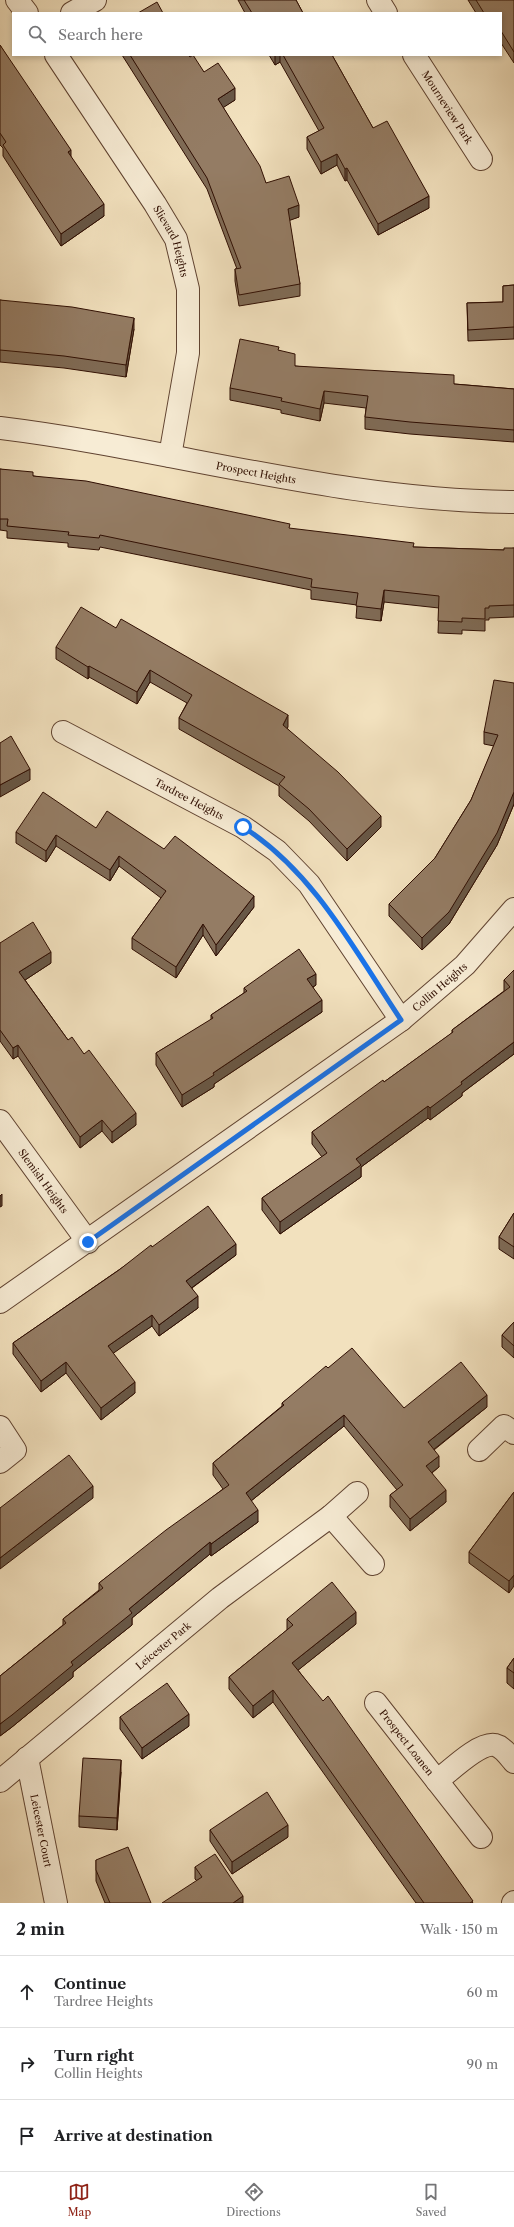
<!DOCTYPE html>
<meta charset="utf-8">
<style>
:root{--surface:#fff;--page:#f6f6f6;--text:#202124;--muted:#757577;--line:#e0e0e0;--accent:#8f2418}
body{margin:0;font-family:"Libre Caslon Text",serif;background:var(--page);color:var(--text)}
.stop{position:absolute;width:12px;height:12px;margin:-9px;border:3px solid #1a73e8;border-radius:50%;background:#fff}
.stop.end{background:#1a73e8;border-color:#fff;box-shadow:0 1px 4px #0008}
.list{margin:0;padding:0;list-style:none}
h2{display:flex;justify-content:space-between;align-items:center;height:52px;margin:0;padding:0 16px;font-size:17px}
h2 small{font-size:13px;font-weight:400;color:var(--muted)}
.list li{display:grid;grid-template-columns:26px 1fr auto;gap:12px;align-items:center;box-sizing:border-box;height:72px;padding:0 16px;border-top:1px solid var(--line)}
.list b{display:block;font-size:15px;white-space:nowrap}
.list p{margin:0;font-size:13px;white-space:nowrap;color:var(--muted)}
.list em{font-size:13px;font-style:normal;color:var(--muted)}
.icon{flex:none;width:22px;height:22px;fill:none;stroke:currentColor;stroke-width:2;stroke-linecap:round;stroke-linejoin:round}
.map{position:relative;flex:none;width:514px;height:1903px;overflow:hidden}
.search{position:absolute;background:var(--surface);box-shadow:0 2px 6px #0003;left:12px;right:12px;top:12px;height:44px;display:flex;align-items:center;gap:10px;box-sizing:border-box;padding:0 14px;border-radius:0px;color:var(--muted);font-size:15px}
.sheet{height:268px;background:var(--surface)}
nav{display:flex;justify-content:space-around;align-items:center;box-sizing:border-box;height:56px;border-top:1px solid var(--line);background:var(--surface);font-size:11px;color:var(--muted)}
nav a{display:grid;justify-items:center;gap:2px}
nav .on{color:var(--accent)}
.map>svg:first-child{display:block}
</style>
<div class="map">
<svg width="514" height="1903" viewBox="0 0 514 1903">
<rect width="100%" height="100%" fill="#f2e1be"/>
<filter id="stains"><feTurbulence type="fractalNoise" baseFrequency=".005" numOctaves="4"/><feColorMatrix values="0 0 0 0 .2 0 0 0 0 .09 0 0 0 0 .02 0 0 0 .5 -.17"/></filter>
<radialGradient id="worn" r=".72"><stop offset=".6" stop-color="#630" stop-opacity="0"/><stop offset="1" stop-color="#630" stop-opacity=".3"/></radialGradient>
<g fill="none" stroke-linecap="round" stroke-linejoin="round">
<defs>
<g id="minor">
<path d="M17 0 27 13"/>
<path d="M378 0 386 13"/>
<path d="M72 13 95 0"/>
<path id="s1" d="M56 55 155 204 176 239 188 289V353L170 456"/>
<path id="s2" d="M414 55 481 159"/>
<path id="s3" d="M0 428C172 449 339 501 514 502"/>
<path id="s4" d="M63 732 243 827 277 851 309 884 401 1020"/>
<path id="s5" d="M0 1121 88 1242"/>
<path id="s6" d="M0 1302 401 1020 465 965 514 909"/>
<path d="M0 1427 15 1450 0 1462"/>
<path d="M479 1450 504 1426 514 1433"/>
<path d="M331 1516 373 1564"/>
<path id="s7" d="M376 1703 481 1837"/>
<path id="s8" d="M27 1758 56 1903"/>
<path id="s9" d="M0 1781 220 1598 331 1516 357 1493"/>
<path d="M437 1781C450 1771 479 1742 495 1745 503 1747 509 1756 514 1762"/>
<path d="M513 1903 514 1902"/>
</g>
</defs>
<use href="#minor" stroke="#604331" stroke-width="24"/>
<use href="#minor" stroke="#f7ecd5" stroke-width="22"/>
</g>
<g fill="#7f6b56" stroke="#2f0e02">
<path d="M238 0H296L303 13H245Z"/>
<path d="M468 0H514V63L501 43V13H476Z"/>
<path d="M0 45 71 158 104 216 61 246 3 156V148L0 145Z"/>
<path d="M122 55H188L190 57 204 72 235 100 223 107 266 183 299 217 289 220 300 284V296L239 306 235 281V269H237L207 189Z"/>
<path d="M269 55H332L373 128 429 208 378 235 347 180 345 181 337 165 321 174 307 149V137L319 131 280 62 275 65Z"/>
<path d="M514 285V339L468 341 467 303 503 302V286Z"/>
<path d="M0 300 134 329 126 377 64 368 0 362Z"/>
<path d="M279 350 295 366 454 384 514 389V442L410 434 365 429V417L366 408 324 403 320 421 281 413V410L230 400V388Z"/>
<path d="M0 469 290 529 414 547 504 550 514 548V617L489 618V620H485V631L462 630V634L438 633 439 608 384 602 381 621 356 618 357 605 311 599V590L100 547 99 550 68 547V543L7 538V531L0 530Z"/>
<path d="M116 628 288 727 287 728 381 827 347 861 309 821 279 796V786L179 729V718L187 703 150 682 137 704 89 677 88 679 56 659V647Z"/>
<path d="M514 683V804L497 845 449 924 422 950 389 916V904L435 858 471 800 494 746 484 744V732Z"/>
<path d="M96 828 254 907 216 956 203 935 176 978 132 949V938L161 898 119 866 110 881 56 846 46 862 16 843V832Z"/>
<path d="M0 943 51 963 25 980 68 1040 84 1054 136 1125 112 1143 102 1131 80 1148 18 1056 13 1059 0 1041Z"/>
<path d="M514 970V1054L462 1093V1096L430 1120 428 1118 361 1167V1177L280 1234 262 1210V1198L322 1157 312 1144V1132L384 1082 452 1033V1030L504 991V980Z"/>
<path d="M316 985 313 987 322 1012 214 1084V1087L182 1107 156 1065V1053L211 1020V1015L244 993V988Z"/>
<path d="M514 1213V1259L499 1249V1237Z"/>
<path d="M152 1247 236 1255 192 1288 198 1308 159 1336 152 1326 113 1353 135 1393 101 1420 66 1373 41 1392 13 1354V1343Z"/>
<path d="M514 1322V1358L502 1347V1335Z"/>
<path d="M328 1368 404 1408 487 1407 434 1450 439 1467 432 1473 446 1502 410 1531 390 1507V1495L397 1490 344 1426 251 1501 258 1522 211 1556 210 1554 132 1618V1625L73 1672V1677L12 1727 0 1736V1676L63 1625V1619L99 1590V1583L223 1489 213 1475V1463L282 1406V1403Z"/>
<path d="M514 1492 509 1593 469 1563V1552Z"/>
<path d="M287 1619 356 1624 298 1670 473 1903H416L273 1702 253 1718 229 1689V1677L287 1630Z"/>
<path d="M514 1658V1689L507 1683V1668Z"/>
<path d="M120 1717 189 1726 142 1759 120 1729Z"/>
<path d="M121 1772 117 1830 79 1827V1816Z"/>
<path d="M210 1830 288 1837 232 1874 210 1841Z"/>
<path d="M96 1860 151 1903H105L96 1881Z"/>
<path d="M195 1867 243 1903 196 1880 195 1879Z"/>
</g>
<g fill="#685746" stroke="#2f0e02">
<path d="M275 55H280V62L275 65Z"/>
<path d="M235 88V100L218 111V99Z"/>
<path d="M71 150V162L68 152Z"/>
<path d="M337 154V165L321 174V162Z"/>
<path d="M347 168V180L345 181V169Z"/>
<path d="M429 196V208L378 235V224Z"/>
<path d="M104 204V216L61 246V234Z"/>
<path d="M299 205V217L288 221V209Z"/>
<path d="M134 318V329L126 377V365Z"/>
<path d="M324 391V403L320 421V409Z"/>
<path d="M384 590V602L381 621V609Z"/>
<path d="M89 666V677L88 679V667Z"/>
<path d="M150 670V682L137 704V692Z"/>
<path d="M288 715V727L283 736V725Z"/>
<path d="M30 769V780L0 797V785Z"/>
<path d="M514 792V804L497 845 449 924 422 950V938Z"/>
<path d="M381 816V827L347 861V849Z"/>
<path d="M56 835V846L46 862V851Z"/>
<path d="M119 856V866L110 881V870Z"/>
<path d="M254 896V907L216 956V945Z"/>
<path d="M203 924V935L176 978V967Z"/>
<path d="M51 952V963L19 984V972Z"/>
<path d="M316 974V985L307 991V979Z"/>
<path d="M322 1000V1012L214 1084V1087L182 1107V1095L213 1073Z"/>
<path d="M514 1042V1054L462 1093V1096L430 1120V1108L461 1082Z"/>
<path d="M18 1045V1056L13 1059V1048Z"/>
<path d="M428 1106V1118L361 1167V1177L280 1234V1222L356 1159Z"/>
<path d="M136 1113V1125L112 1143V1132Z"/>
<path d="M102 1120V1131L80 1148V1137Z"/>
<path d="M2 1194V1206L0 1207V1196Z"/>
<path d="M236 1244V1255L186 1292V1281Z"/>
<path d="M198 1296V1308L159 1336V1325Z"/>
<path d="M152 1315V1326L108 1357V1346Z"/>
<path d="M66 1362V1373L41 1392V1381Z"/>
<path d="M135 1382V1393L101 1420V1408Z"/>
<path d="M487 1395V1407L428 1454V1442Z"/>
<path d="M344 1415V1426L246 1505V1493Z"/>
<path d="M439 1456V1467L426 1477V1466Z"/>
<path d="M93 1486V1498L0 1569V1558Z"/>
<path d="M446 1490V1502L410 1531V1519Z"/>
<path d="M258 1510V1522L211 1556V1544Z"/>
<path d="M210 1542V1554L132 1618V1625L73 1672V1677L12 1727 0 1736V1724L71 1662 129 1609Z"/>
<path d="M514 1575V1586L509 1593V1581Z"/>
<path d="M356 1612V1624L292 1675V1663Z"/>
<path d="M273 1690V1702L253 1718V1706Z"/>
<path d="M189 1714V1726L142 1759V1748Z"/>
<path d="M121 1760V1772L117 1830V1818Z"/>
<path d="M288 1825V1837L232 1874V1862Z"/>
<path d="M243 1896V1903H233Z"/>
</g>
<g fill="#947c64" stroke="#2f0e02">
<path d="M244 0H296L303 13H252Z"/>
<path d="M476 0H514V52L501 31V13H484Z"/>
<path d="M157 2 163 13H138Z"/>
<path d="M0 45 71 150 68 152 104 204 61 234 3 145 6 142 0 133Z"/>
<path d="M130 55H188L190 57 193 55 204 72 218 63 235 88 218 99 260 166 266 183 289 176 299 205 288 209 300 284 239 295 235 269 241 268 207 178Z"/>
<path d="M283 55H332L373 128 387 121 429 196 378 224 347 168 345 169 337 154 321 162 307 137 324 128Z"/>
<path d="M514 285V327L468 330 467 303 503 302V286Z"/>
<path d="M0 300 72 307 134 318 126 365 64 356 0 350Z"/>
<path d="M240 339 279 347 278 350 295 354V366L454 375V384L514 389V430L410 422 365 417 368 396 324 391 320 409 281 401 282 398 230 388Z"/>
<path d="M0 469 33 472V476L86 481 290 524 289 528 414 543 413 547 504 550V548H514V605L489 606V608H485V619L462 618V622L438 621 439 596 384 590 381 609 356 606 358 593 311 587 312 579 100 535 99 538 68 535 69 532 7 526 8 519H0Z"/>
<path d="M81 607 116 628 121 619 288 715 283 725 338 772 381 816 347 849 309 809 279 784 285 777 179 718 192 695 150 670 137 692 89 666 88 667 56 647Z"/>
<path d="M494 680 514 683V792L497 833 449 912 422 938 389 904 435 858 471 800 498 735 484 732Z"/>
<path d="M11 736 30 769 0 785V743Z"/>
<path d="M43 792 96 828 107 811 164 849 175 836 254 896 216 945 203 924 176 967 132 938 166 891 119 856 110 870 56 835 46 851 16 832Z"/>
<path d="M33 922 51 952 19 972 68 1040 72 1037 84 1054 89 1050 136 1113 112 1132 102 1120 80 1137 18 1045 13 1048 0 1030V943Z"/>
<path d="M299 949 316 974 307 979 322 1000 213 1073 214 1075 182 1095 156 1053 213 1018 211 1015 247 991 244 988Z"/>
<path d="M514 970V1042L461 1082 462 1084 430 1108 428 1106 356 1159 361 1165 280 1222 262 1198 327 1153 312 1132 383 1080 384 1082 453 1032 452 1030 510 987 504 980Z"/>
<path d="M208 1206 236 1244 186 1281 198 1296 159 1325 152 1315 108 1346 135 1382 101 1408 66 1362 41 1381 13 1343 119 1270 151 1245 152 1247Z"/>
<path d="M514 1213V1247L499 1237Z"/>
<path d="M514 1322V1346L502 1335Z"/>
<path d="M352 1348 404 1408 461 1362 487 1395 428 1442 439 1456 426 1466 446 1490 410 1519 390 1495 403 1485 344 1415 246 1493 258 1510 211 1544 210 1542 129 1609 132 1613 71 1662 73 1665 12 1715 0 1724V1676L66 1623 63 1619 103 1588 99 1583 166 1530 229 1485 213 1463 284 1405 282 1403 326 1366 328 1368Z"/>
<path d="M69 1455 93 1486 0 1558V1508Z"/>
<path d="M514 1492V1575L509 1581 469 1552Z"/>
<path d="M332 1582 356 1612 292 1663 323 1701 328 1696 473 1901 470 1903H424L273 1690 253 1706 229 1677 293 1625 287 1619Z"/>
<path d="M514 1658V1673L507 1668Z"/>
<path d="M167 1683 189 1714 142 1748 120 1717Z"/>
<path d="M83 1758 121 1760 117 1818 79 1816Z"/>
<path d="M267 1792 288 1825 232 1862 210 1830Z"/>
<path d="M128 1847 151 1903H110L96 1870V1860Z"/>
<path d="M215 1854 243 1896 233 1903H162L202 1877 195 1867Z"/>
</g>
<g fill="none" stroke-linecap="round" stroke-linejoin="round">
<path stroke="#1a73e8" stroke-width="5" d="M88 1242 401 1020C355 951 314 872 243 827"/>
</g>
<g text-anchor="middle" stroke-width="3.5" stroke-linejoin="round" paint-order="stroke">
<g font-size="10" fill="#2f0e02" stroke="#f7ecd5">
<text dy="4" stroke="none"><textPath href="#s2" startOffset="62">Mourneview Park</textPath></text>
<text dy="4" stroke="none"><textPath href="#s1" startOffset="220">Slievard Heights</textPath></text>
<text dy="4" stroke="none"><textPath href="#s3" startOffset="260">Prospect Heights</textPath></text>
<text dy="4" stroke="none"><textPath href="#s4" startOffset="143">Tardree Heights</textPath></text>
<text dy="4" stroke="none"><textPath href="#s6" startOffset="541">Collin Heights</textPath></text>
<text dy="4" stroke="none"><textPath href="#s5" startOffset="74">Slemish Heights</textPath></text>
<text dy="4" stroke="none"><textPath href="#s9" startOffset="212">Leicester Park</textPath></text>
<text dy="4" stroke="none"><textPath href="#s7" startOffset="50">Prospect Loanen</textPath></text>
<text dy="4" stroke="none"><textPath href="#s8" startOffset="74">Leicester Court</textPath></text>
</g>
</g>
<rect width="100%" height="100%" filter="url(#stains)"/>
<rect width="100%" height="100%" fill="url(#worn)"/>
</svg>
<div class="stop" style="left:243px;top:827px"></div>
<div class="stop end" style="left:88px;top:1242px"></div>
<div class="search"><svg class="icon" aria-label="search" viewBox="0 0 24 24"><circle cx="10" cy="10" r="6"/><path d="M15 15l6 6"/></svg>Search here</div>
</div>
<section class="sheet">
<h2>2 min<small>Walk · 150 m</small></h2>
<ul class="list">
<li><svg class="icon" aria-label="ahead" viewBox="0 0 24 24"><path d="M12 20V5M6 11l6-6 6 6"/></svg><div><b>Continue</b><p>Tardree Heights</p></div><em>60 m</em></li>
<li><svg class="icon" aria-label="right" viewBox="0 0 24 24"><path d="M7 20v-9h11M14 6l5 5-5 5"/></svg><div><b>Turn right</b><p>Collin Heights</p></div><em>90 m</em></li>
<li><svg class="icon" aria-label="arrive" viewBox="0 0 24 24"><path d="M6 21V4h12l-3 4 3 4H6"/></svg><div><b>Arrive at destination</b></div></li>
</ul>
</section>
<nav>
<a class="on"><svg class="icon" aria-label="map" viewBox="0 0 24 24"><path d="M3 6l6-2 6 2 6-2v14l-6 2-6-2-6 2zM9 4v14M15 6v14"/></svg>Map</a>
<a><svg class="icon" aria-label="directions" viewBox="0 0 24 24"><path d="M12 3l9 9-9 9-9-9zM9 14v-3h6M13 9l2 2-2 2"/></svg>Directions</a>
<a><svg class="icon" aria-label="saved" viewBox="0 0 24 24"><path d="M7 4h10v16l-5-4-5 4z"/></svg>Saved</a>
</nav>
